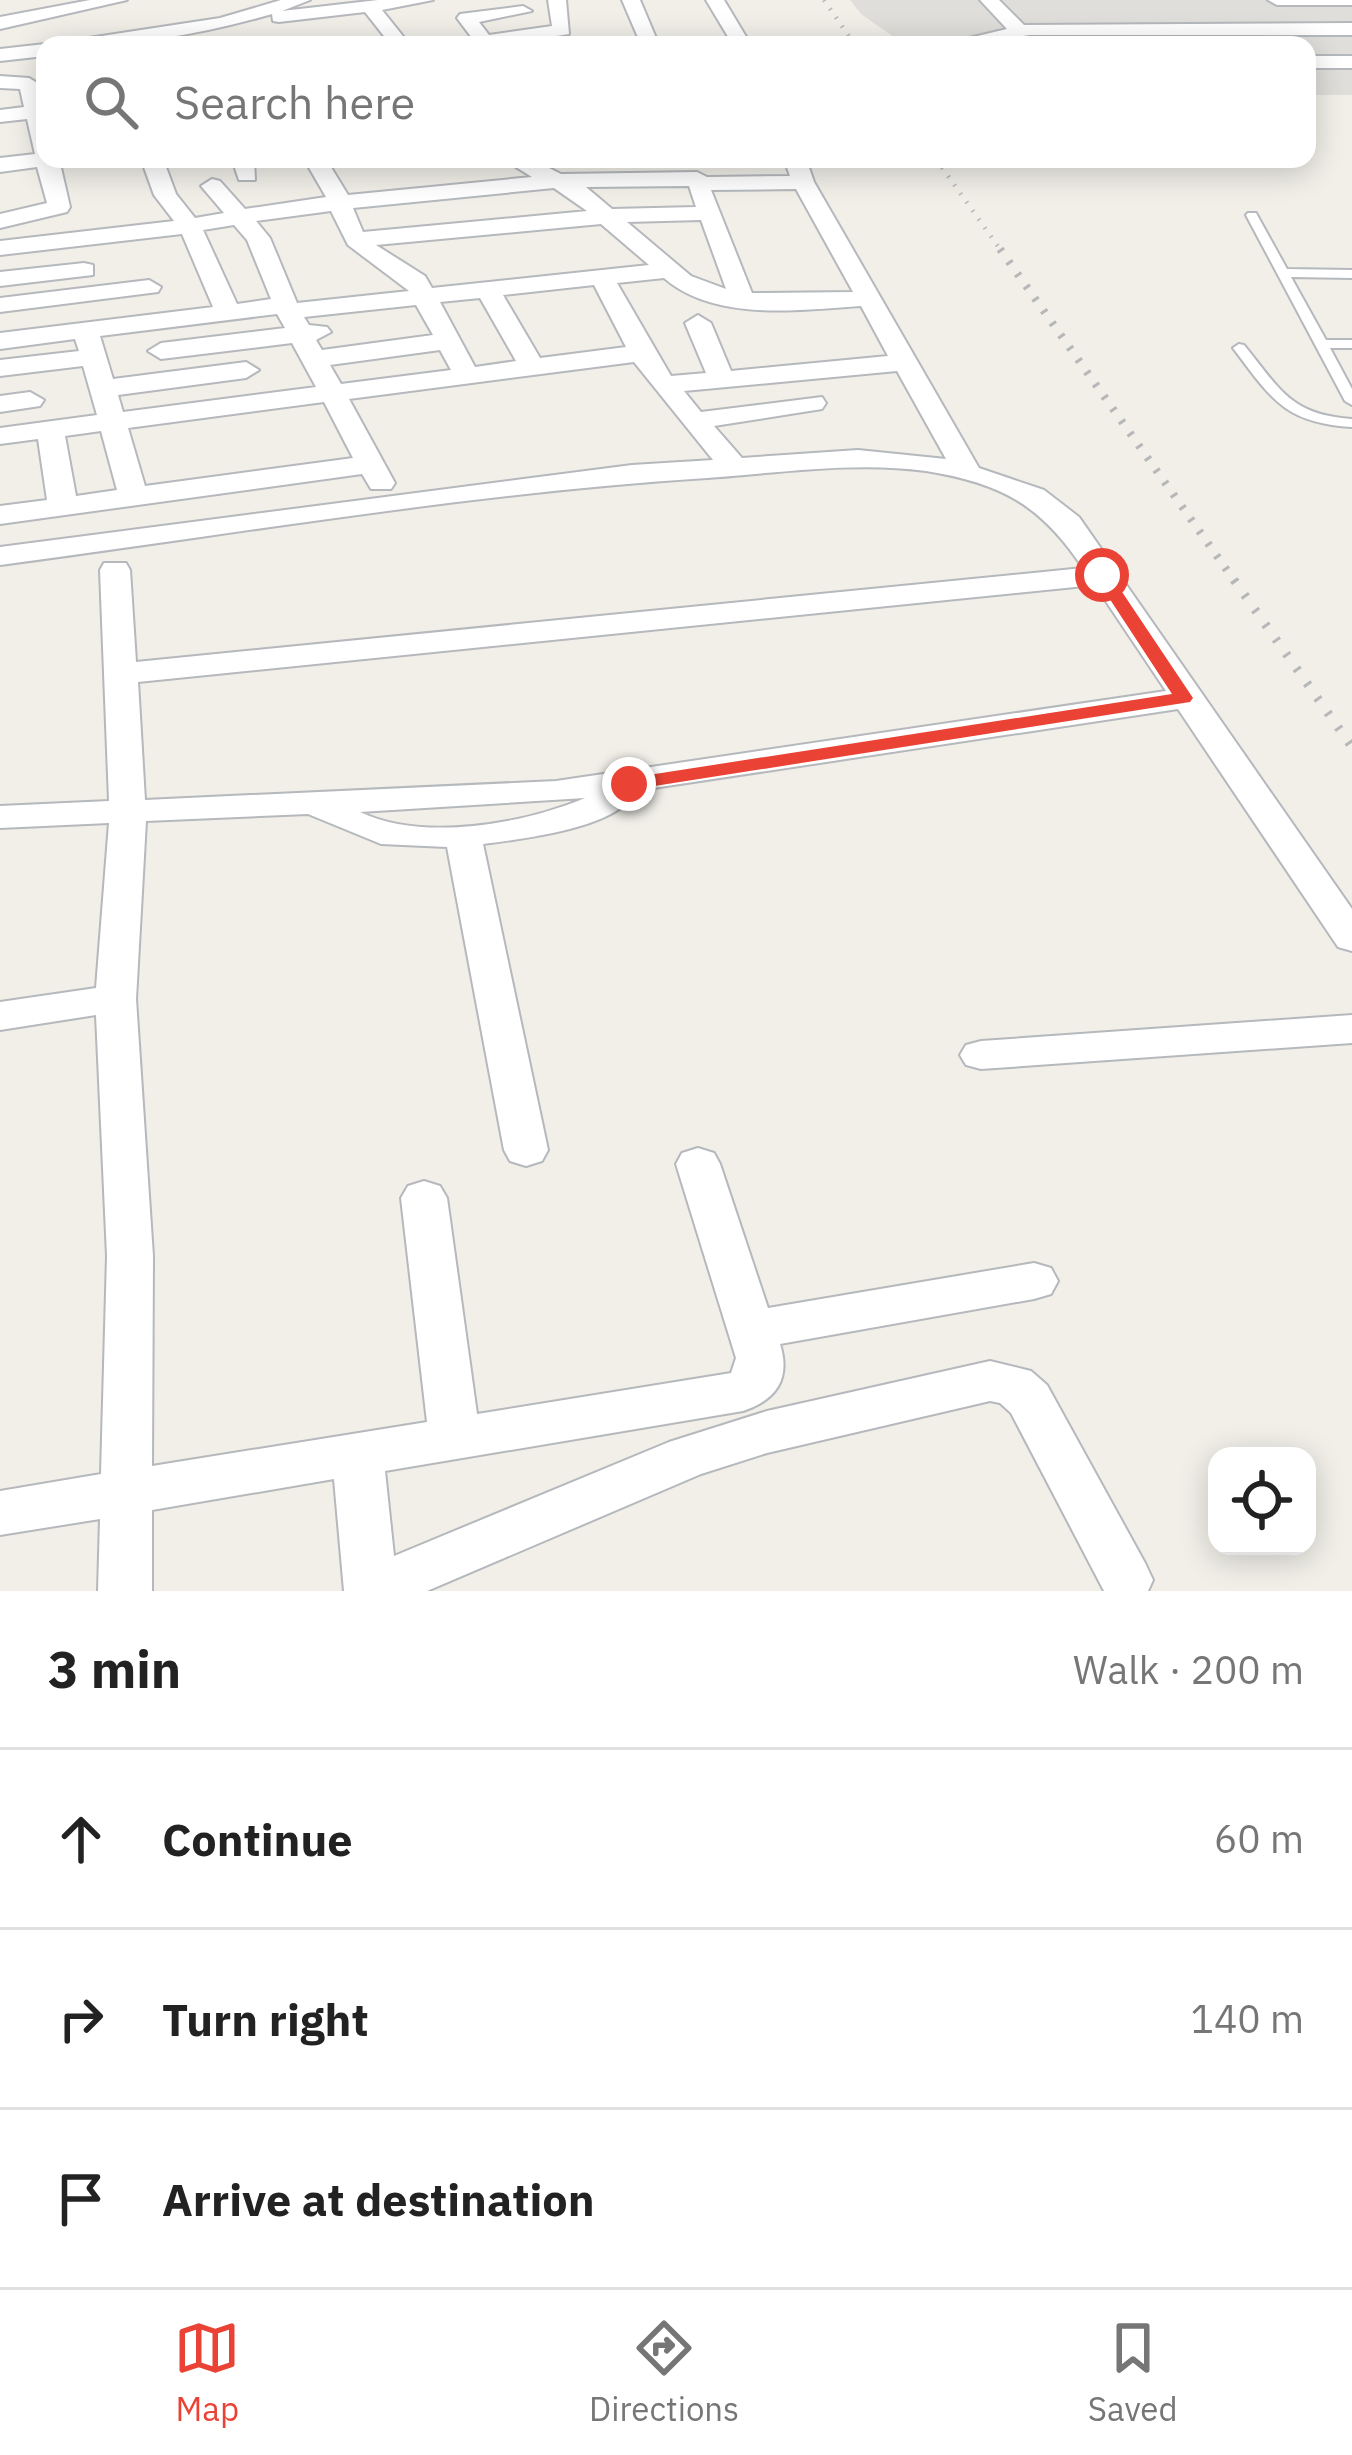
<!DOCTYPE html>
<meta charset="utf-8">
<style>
:root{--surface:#fff;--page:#f6f6f6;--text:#222;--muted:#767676;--line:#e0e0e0;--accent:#ea4335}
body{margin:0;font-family:"IBM Plex Sans",sans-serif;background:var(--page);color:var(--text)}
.controls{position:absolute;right:36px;bottom:36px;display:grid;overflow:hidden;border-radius:24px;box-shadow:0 6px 30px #0003}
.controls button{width:108px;height:108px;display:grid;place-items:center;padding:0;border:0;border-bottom:3px solid var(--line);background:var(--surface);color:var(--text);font:60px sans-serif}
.stop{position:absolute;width:36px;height:36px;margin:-27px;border:9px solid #ea4335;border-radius:50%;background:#fff}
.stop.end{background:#ea4335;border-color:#fff;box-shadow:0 3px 12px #0008}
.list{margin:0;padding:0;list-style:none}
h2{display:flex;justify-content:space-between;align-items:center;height:156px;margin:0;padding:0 48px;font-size:51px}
h2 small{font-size:39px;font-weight:400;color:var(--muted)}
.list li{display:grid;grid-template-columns:78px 1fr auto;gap:36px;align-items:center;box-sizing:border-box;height:180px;padding:0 48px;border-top:3px solid var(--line)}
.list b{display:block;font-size:45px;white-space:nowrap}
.list em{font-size:39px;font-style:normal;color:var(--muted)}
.icon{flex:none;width:66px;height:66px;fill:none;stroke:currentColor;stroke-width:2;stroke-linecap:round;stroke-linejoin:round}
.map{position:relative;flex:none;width:1352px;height:1591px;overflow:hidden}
.search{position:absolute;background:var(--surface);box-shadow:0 6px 30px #0003;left:36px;right:36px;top:36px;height:132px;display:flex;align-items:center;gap:30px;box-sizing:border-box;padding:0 42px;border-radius:24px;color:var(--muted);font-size:45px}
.sheet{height:696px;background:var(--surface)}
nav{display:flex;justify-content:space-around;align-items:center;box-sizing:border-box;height:168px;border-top:3px solid var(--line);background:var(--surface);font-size:33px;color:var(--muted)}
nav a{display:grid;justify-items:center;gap:6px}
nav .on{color:var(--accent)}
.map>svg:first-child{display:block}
</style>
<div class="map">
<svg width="1352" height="1591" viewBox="0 0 1352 1591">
<rect width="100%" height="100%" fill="#f1efe8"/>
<path fill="#e0deda" d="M850 0H1352V95H1307V45H905L861 14Z"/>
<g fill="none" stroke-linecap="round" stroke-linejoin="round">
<defs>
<g id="service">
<path d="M1248 213H1256L1287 269 1352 270V278L1291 277 1326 340H1352V348H1330L1352 389V405L1345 401 1246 215Z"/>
<path d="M1239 344 1244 345C1280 389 1290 415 1352 419V427C1284 423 1271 398 1233 348Z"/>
</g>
<g id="minor">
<path d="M90 0H127L0 29V17Z"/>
<path d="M281 0H310L282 11 378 0H433L382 10 410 45H391L365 12 279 22 273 21 272 14C207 33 140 45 73 45L82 39 220 18Z"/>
<path d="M548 0H566L569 34 500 45H454L472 38 457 18 460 14 523 6 532 11 479 22 489 35 552 26Z"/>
<path d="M622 0H640L656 38 654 42H640Z"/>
<path d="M706 0H724L751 45H733Z"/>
<path d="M980 0H999L1024 25 1352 23V35H1029L969 45V38L1007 29Z"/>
<path d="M1268 0H1352V5H1277Z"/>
<path d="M45 44V56L0 61V49Z"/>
<rect x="1307" y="56" width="45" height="12"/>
<path d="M0 76 29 78 39 84 45 109V159H59L70 207 67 212 0 228V214L47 203 37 167 0 172V158L35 154 27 119 0 122V110L24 107 20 89 0 88Z"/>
<path d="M141 159H163L176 194 195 218 224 213 201 186 212 179 220 181 245 209 326 197 304 159H326L348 195 532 177 503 159H531L561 174 697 172 707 177 790 176 784 159H806L814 182 979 468 1044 490 1079 517 1352 909V951L1338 947 1178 709 627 792 631 798C608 829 521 839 483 844L548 1150 542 1161 526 1166 510 1161 504 1150 447 847 381 844 308 814 146 821 136 999 153 1256 152 1466 427 1422 401 1198 408 1186 424 1181 440 1186 447 1198 477 1414 731 1373 736 1358 676 1164 682 1153 698 1148 714 1153 720 1164 768 1308 1034 1263 1051 1268 1058 1281 1051 1294 1034 1299 780 1344C791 1379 776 1400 743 1411L385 1471 394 1556 669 1442 767 1411 990 1361 1031 1371 1047 1385 1145 1563 1153 1580 1148 1591H1104L1011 1413 1000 1403 990 1401 767 1453 701 1474 427 1591H344L334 1479 152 1510V1591H98L100 1519 0 1535V1491L101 1474 107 1256 96 1015 0 1030V1002L96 988 109 823 0 828V806L109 801 100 570 104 563H126L130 570 136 662 1083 568C1041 505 1001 483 926 471 855 461 779 473 707 478 471 493 235 534 0 565V547L632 465 713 460 634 362 349 399 395 483 391 489H371L362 474 0 524V506L47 500 38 439 0 444V428L97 415 83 366 0 376V360L79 351 75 339 0 349V333L213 307 182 234 0 255V241L174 221 154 195ZM689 186 696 207 612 209 586 187ZM554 188 587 211 363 232 353 208ZM796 189 853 292 752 293 711 190ZM331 211 348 245 409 291 297 303 270 238 256 221ZM701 220 726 289 691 276 627 222ZM601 224 649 265 432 288 425 276 376 245ZM234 225 247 240 271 299 237 304 203 230ZM664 278C715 322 798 310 861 306L888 356 731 371 711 323 698 315 685 323 706 373 671 376 617 283ZM594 285 626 347 540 358 503 295ZM480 298 516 361 475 367 440 302ZM416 305 433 335 322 350 316 340 331 332 327 327 309 325 304 317ZM277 314 285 328 161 343 148 351 161 359 292 343 316 387 123 412 118 395 246 378 259 370 246 362 113 379 100 336ZM440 350 451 370 341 384 330 365ZM897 371 946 459 858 450 742 458 714 426 822 409 826 403 822 397 701 412 684 391ZM324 402 353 458 145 486 128 428ZM101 431 117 490 76 496 65 436ZM1095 585 1166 691 556 781 145 800 138 682ZM585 798C523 824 422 842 360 812Z"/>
<path d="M232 159H254L255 180H239Z"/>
<path d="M84 263 93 265V275L0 286V272Z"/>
<path d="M149 280 161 287 158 292 0 312V298Z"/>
<path d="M30 392 44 400 40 406 0 412V396Z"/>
<path d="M1352 1015V1043L981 1069 966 1065 960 1055 966 1045 981 1041Z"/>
</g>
</defs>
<use href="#service" stroke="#b5b8bc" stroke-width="4"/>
<use href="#minor" stroke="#b5b8bc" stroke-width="4"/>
<use href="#service" fill="#fff" fill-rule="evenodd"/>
<use href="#minor" fill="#fff" fill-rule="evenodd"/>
<g stroke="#b6b7b8" stroke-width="4.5" stroke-dasharray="1.5 9" stroke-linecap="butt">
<path d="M824 0 855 45"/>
<path d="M936 159 1002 252"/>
</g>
<path stroke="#b6b7b8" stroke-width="8" stroke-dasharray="3 12" stroke-linecap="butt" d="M1000 249 1236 583"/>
<path stroke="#b6b7b8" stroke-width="9" stroke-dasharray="3 15" stroke-linecap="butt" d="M1234 580 1352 747"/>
</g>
<path fill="#ea4335" d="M1096 571H1108L1193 698 1190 702 629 790 619 784 629 778 1172 694 1094 575Z"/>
</svg>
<div class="controls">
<button><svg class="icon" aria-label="locate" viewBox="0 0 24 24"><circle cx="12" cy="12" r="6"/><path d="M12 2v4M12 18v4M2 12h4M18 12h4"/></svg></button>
</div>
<div class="stop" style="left:1102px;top:575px"></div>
<div class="stop end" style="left:629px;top:784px"></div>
<div class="search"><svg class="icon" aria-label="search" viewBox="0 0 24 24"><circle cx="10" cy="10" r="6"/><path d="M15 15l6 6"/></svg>Search here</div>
</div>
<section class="sheet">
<h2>3 min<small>Walk · 200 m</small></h2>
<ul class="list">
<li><svg class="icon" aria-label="ahead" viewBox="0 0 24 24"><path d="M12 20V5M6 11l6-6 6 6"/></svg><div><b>Continue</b></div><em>60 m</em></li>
<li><svg class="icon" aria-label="right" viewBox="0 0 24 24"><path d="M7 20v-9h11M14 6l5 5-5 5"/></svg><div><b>Turn right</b></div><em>140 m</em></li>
<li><svg class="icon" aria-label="arrive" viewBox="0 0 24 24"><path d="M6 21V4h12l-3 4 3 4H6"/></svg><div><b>Arrive at destination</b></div></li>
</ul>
</section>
<nav>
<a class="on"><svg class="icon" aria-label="map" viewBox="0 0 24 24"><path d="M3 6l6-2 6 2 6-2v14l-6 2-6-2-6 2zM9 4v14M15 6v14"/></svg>Map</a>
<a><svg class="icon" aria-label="directions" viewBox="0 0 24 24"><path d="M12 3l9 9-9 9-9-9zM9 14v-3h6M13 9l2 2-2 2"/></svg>Directions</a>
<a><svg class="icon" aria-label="saved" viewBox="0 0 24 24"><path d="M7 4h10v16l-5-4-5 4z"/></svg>Saved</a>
</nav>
